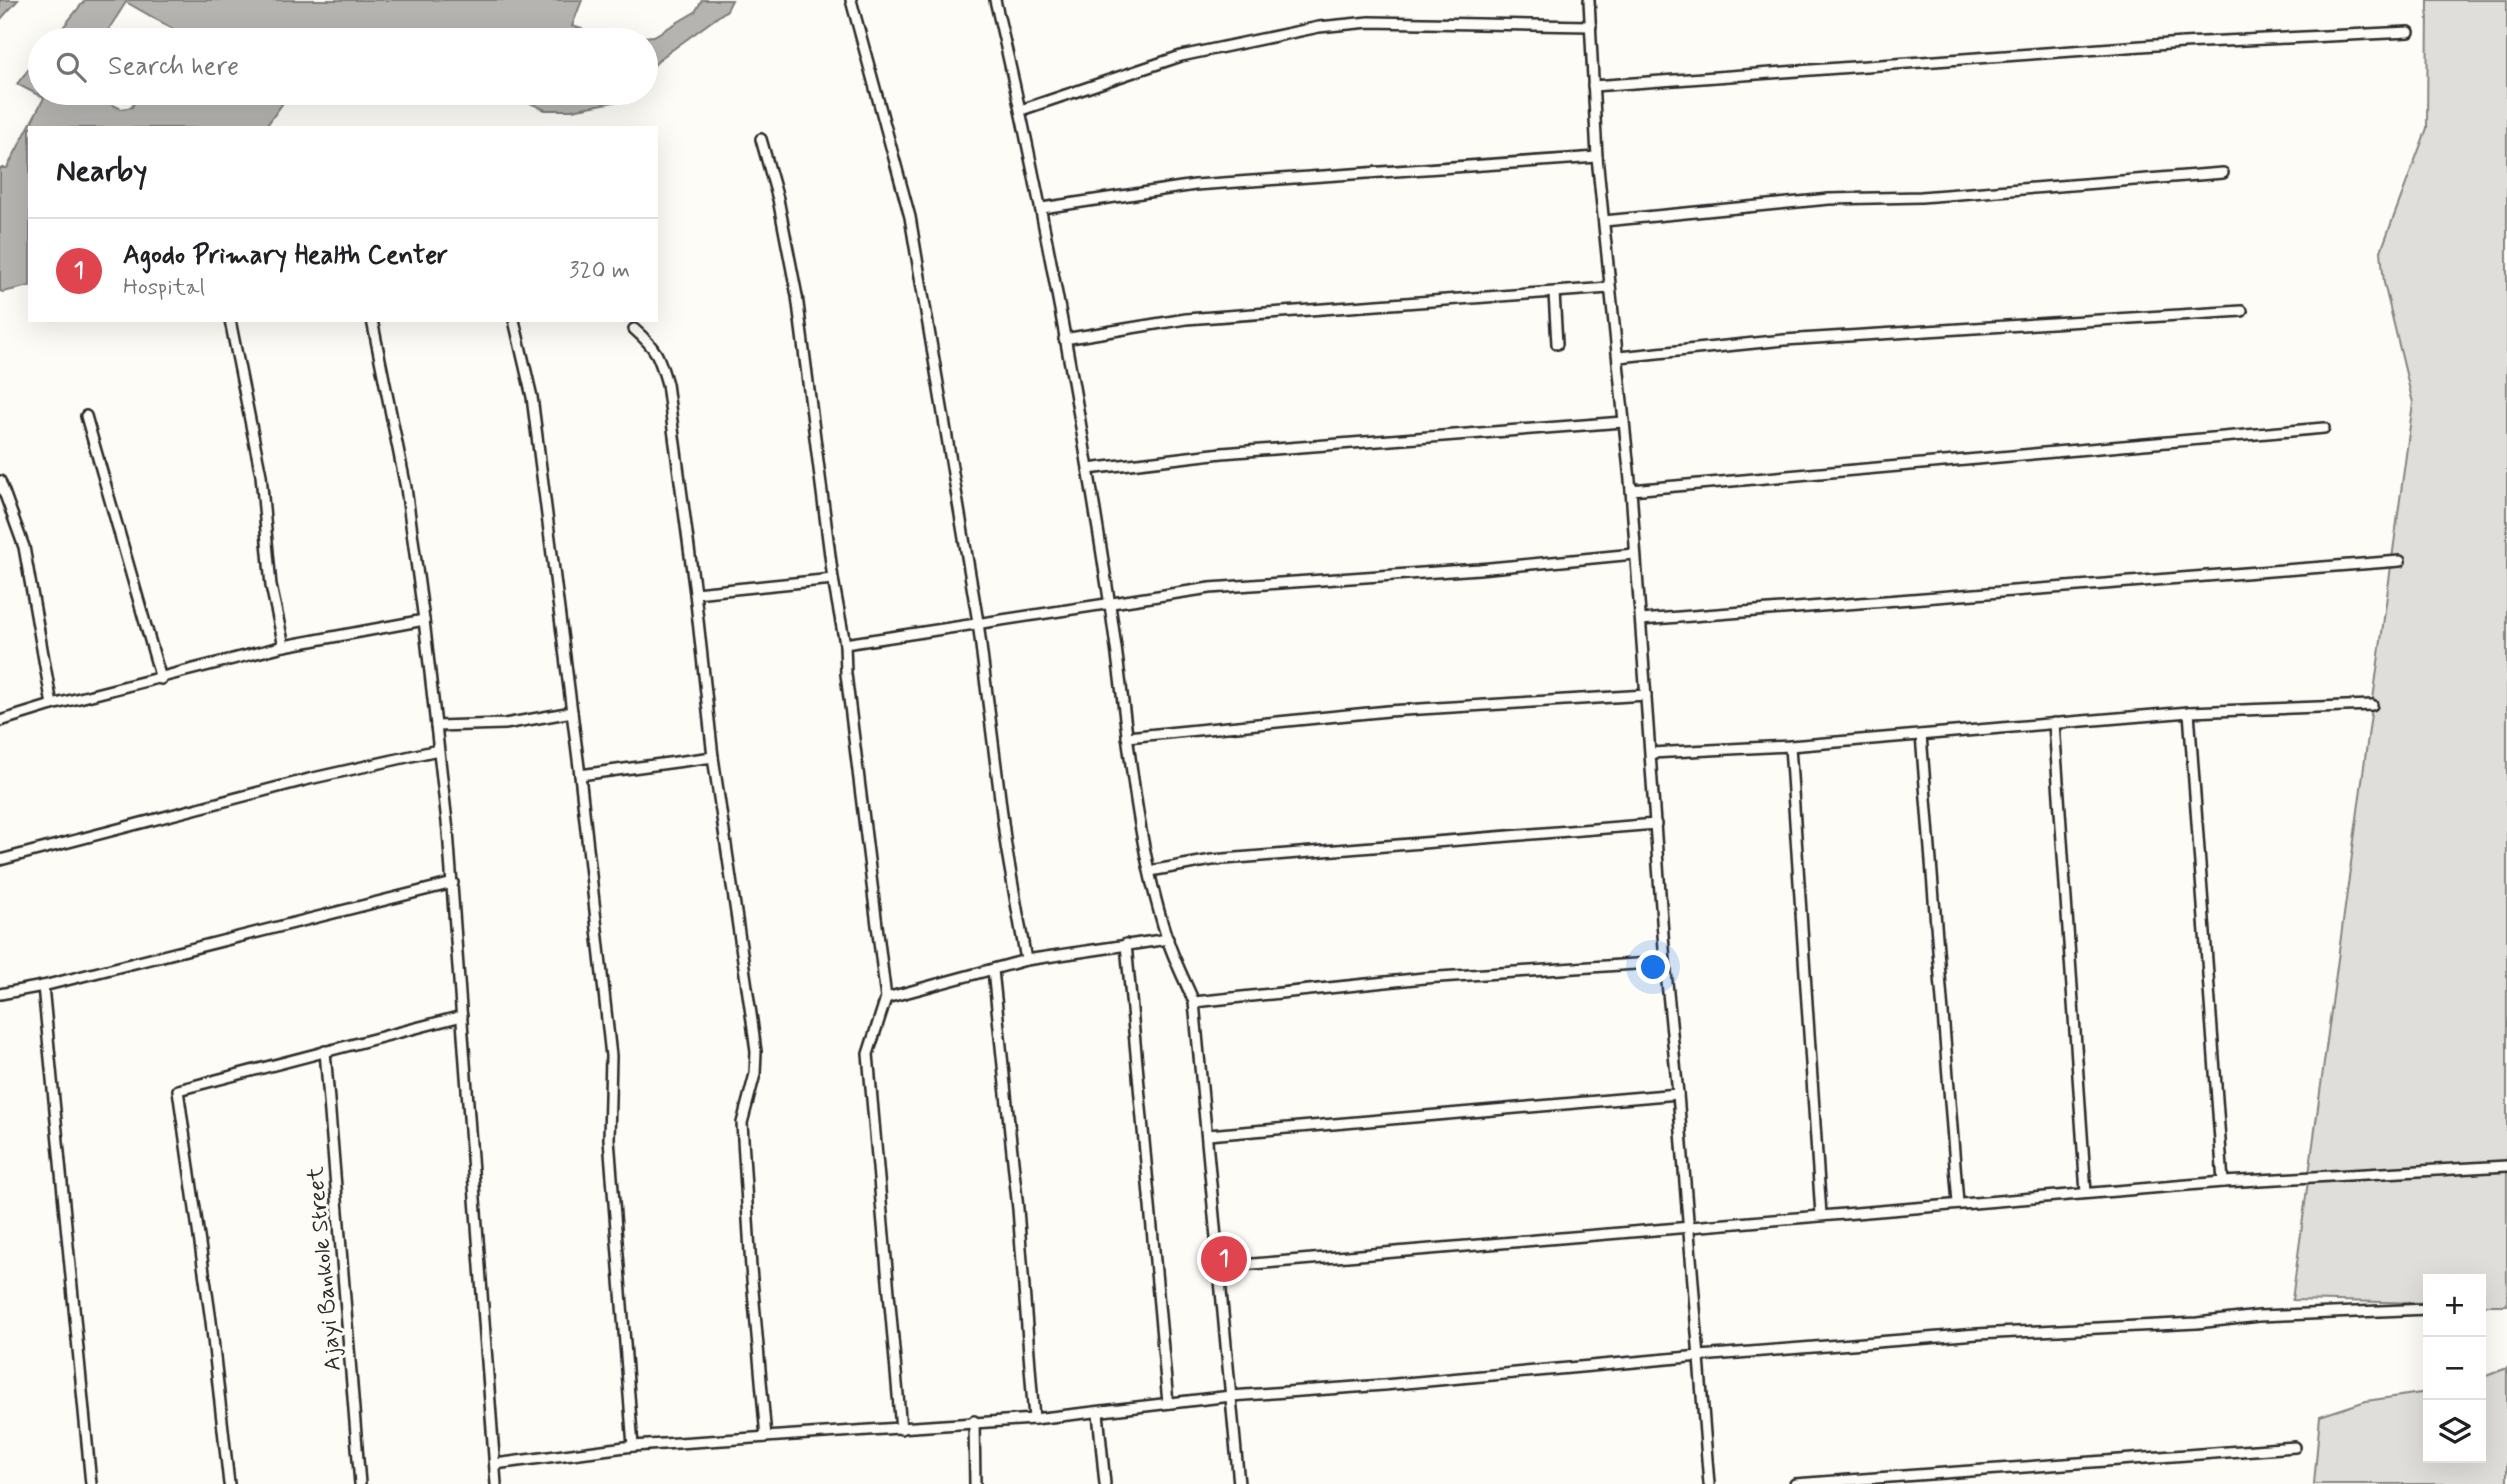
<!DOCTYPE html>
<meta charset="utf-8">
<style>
:root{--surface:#fff;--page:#f2f2f2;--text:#202124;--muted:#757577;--line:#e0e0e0;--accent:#111827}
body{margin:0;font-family:Mynerve,sans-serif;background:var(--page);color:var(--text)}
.controls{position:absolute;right:21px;bottom:21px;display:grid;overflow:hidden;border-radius:0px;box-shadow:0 7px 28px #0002}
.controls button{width:63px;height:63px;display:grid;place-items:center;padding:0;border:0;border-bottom:2px solid var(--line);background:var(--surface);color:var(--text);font:35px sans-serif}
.you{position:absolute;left:1654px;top:968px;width:24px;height:24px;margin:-18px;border:5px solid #fff;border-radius:50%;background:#1a73e8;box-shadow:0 0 0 10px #1a73e833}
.badge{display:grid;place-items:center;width:46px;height:46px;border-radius:50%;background:var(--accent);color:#fff;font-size:23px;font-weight:700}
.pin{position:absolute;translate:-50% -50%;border:4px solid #fff;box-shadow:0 2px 7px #0006}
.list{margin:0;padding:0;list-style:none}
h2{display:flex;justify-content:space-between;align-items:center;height:91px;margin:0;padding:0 28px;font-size:30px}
h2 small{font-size:23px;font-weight:400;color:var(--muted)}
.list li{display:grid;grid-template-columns:46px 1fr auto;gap:21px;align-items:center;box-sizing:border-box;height:105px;padding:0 28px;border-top:2px solid var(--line)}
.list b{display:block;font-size:26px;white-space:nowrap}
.list p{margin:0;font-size:23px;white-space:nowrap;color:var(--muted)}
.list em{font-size:23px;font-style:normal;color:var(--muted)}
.icon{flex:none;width:38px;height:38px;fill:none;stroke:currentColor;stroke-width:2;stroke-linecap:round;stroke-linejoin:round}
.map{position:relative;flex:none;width:2507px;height:1484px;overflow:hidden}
.search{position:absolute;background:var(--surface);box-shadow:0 7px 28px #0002;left:28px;top:28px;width:630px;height:77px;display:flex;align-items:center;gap:18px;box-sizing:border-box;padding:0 24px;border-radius:38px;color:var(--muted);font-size:26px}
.panel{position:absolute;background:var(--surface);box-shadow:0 7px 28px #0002;left:28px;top:126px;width:630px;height:196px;border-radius:0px}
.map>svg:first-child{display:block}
</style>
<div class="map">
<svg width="2507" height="1484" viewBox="0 0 2507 1484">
<rect width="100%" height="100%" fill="#fdfcf7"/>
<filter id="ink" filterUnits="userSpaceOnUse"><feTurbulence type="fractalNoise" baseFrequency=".0143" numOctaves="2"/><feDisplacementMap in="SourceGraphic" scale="14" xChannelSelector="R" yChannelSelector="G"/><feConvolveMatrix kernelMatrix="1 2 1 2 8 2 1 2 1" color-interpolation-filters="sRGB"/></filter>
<g filter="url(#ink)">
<g fill="#dfdeda" stroke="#858482" stroke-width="2">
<path d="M2428 0H2507V1305H2481V1279H2428V1303L2292 1300 2413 403 2384 283 2381 251 2427 128Z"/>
<path d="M2507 1368V1484H2314L2320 1416 2366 1401 2428 1392V1458H2481V1378Z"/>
</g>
<g fill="#b5b4b1" stroke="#7e7d7b" stroke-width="2">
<path d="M0 0H18L0 20Z"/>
<path d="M85 0H582L572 26 582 29 581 40H167L173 29 126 2 102 40H53Z"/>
<path d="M702 0H732L727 10 661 58 646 74V40H605L654 36 695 12Z"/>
<path d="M40 55V93H90L121 109 132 107 139 93H290L265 128H30V286L3 292 0 291V168H7L44 98 17 84Z"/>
<path d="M509 93H627L619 101 572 110H545Z"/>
</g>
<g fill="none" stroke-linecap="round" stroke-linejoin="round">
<defs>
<g id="street">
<path d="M851 0 910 217 978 622 1006 846 1026 960"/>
<path d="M995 0C1042 198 1078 398 1109 599 1127 711 1132 830 1167 938 1174 960 1185 981 1194 1002L1239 1484"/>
<path d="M1589 0 1597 157 1631 490 1665 962 1678 1094 1709 1484"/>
<path d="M1593 86 2183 43 2409 32"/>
<path d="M1021 110 1181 56 1319 27 1369 22 1591 26"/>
<path d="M761 139 778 199 797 296 833 579 845 644 846 674 886 998 868 1054 901 1429"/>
<path d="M1042 208 1195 185 1597 157"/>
<path d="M1604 221 1829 199 1921 197 2223 173"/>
<path d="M1554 293 1557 344"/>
<path d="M230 320 261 475 271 586 284 646"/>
<path d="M372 320 406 488 424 620 448 831 496 1484"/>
<path d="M514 320 532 397 580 775 611 1056 609 1139 633 1446"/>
<path d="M634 329C657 349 659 356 667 384L695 593 713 757 752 1021 756 1052 755 1074 742 1123 751 1268 766 1437"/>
<path d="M1064 339 1186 319 1609 288"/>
<path d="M1619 357 1784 340 2242 311"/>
<path d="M86 416 161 679"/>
<path d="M1088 469 1222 453 1623 422"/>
<path d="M0 481 24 547 52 705"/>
<path d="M1631 490 2324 428"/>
<path d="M695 593 833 579"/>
<path d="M1641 620 2400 561"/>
<path d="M845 644 1210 588 1479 569 1634 554"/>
<path d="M2189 712 2223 1182"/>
<path d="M0 721 52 705 284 646 424 620"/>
<path d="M2054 723 2086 1193"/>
<path d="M436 726 505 724 572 712"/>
<path d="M1921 735 1958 1203"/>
<path d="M1127 737 1388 711 1646 695"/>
<path d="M1790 746 1821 1215"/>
<path d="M1651 753 1790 746 2189 712 2372 705"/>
<path d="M580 775 713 757"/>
<path d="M0 860 309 779 438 750"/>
<path d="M1150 871 1212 860 1656 824"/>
<path d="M1126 944 1168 1403"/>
<path d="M993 970 1018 1209 1034 1419"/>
<path d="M43 986 91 1484"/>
<path d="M0 994 43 986 453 883"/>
<path d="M886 998 1026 960 1168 939"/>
<path d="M1194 1002 1424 978 1665 962"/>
<path d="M325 1051 360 1484"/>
<path d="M1208 1135 1678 1094"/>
<path d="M1217 1267 2223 1182 2507 1166"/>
<path d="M1098 1413 1105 1484"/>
<path d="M974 1421 975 1484"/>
<path d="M495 1464 633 1446 1034 1419 1231 1396 1384 1385 1700 1356 1977 1334 2197 1323 2259 1316 2428 1309"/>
<path d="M229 1484 211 1321 178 1090 462 1016"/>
<path d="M1795 1484 2295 1447"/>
</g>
</defs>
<use href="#street" stroke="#2b2b2b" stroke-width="14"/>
<use href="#street" stroke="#fdfcf7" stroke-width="9"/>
</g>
</g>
<g text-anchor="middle" stroke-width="6" stroke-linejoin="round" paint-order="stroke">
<g font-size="23" fill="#2b2b2b" stroke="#fdfcf7">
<text transform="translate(323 1269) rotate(-95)" y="8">Ajayi Bankole Street</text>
</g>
</g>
</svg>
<div class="controls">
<button>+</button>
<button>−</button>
<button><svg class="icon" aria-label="layers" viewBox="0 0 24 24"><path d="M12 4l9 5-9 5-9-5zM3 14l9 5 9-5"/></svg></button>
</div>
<div class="you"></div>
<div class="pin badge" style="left:1224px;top:1259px;background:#e0444e">1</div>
<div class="search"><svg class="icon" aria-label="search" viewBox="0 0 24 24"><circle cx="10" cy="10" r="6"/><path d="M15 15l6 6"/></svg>Search here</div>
<section class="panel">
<h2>Nearby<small></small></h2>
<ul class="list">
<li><span class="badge" style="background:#e0444e">1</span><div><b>Agodo Primary Health Center</b><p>Hospital</p></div><em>320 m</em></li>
</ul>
</section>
</div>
